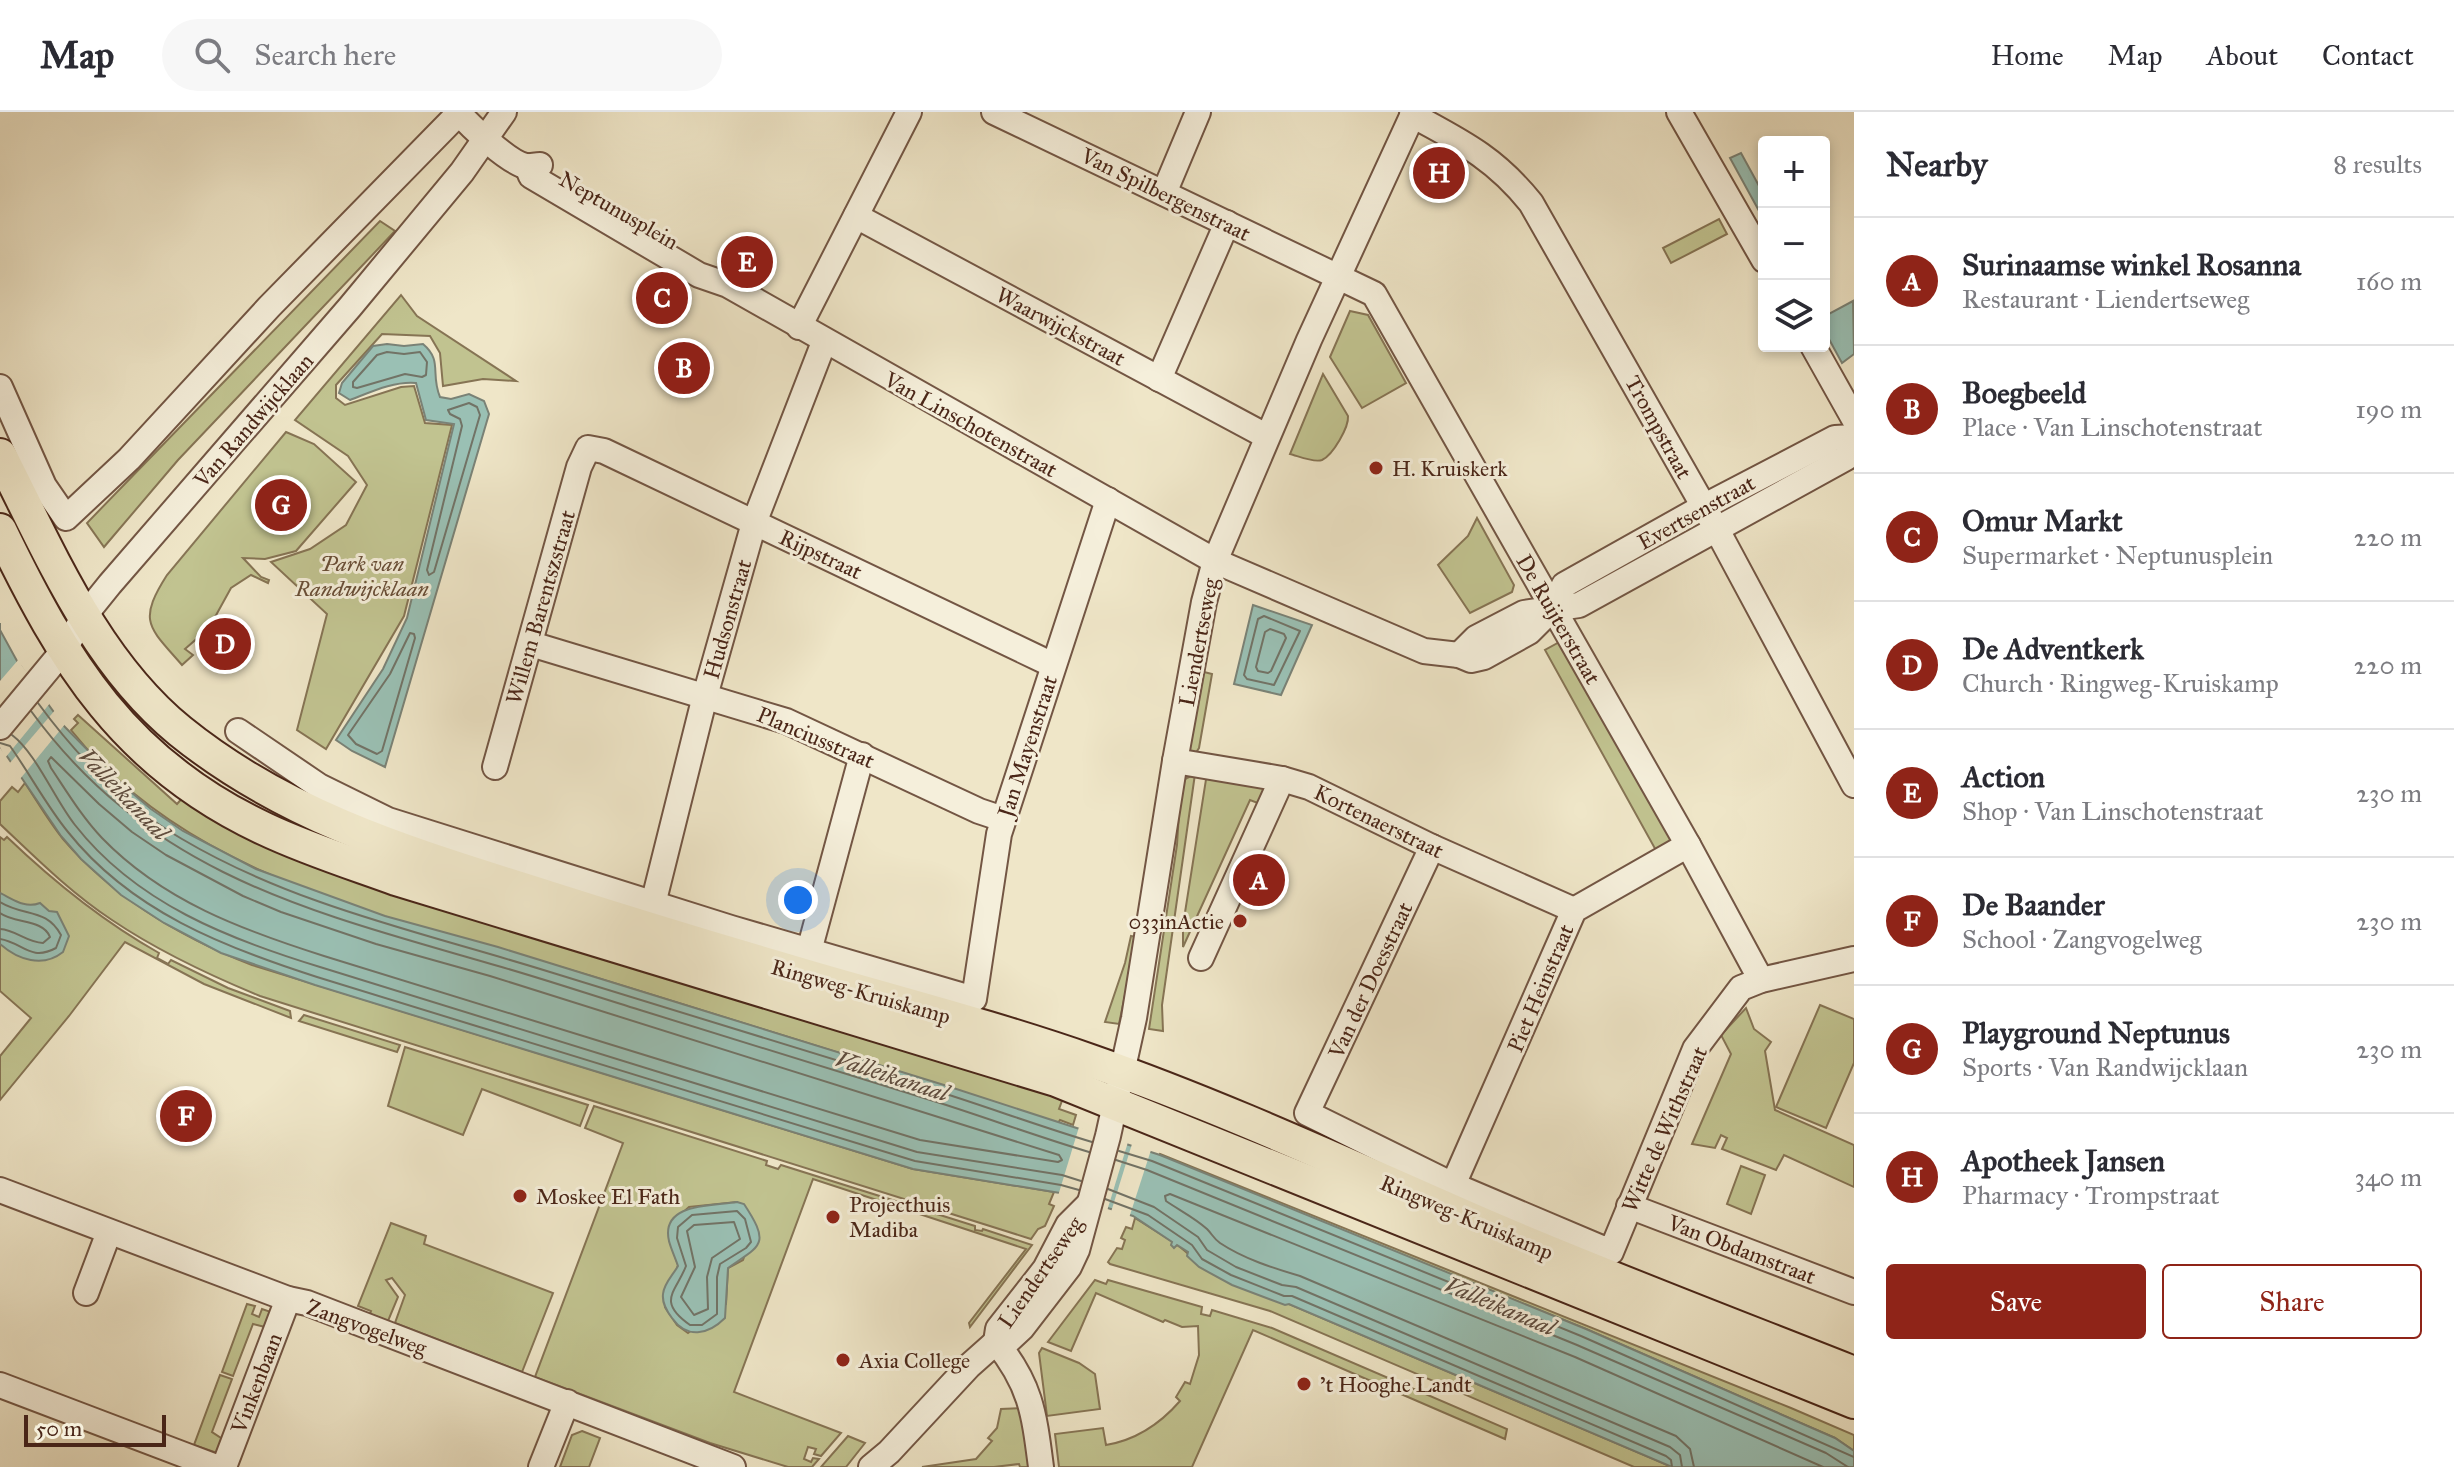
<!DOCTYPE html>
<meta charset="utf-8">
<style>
:root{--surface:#fff;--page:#f7f7f7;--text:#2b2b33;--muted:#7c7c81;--line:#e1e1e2;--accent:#8f2418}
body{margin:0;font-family:"IM FELL Great Primer",serif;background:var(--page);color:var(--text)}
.controls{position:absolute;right:24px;top:24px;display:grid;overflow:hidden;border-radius:8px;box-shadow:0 4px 12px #0003}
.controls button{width:72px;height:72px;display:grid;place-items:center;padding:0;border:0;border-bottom:2px solid var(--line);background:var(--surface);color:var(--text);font:40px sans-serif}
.scale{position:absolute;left:24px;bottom:20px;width:142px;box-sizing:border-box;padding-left:8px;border:4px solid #4a2618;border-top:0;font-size:22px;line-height:28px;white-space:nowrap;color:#4a2618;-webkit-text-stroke:6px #f5efdb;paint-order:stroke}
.you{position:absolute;left:798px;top:788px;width:28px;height:28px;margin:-20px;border:6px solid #fff;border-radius:50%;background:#1a73e8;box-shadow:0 0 0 12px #1a73e833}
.badge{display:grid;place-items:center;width:52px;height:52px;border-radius:50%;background:var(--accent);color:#fff;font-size:26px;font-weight:700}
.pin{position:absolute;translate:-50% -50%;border:4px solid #fff;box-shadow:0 2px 8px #0006}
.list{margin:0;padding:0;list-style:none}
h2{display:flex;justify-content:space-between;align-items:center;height:104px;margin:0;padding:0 32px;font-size:34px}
h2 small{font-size:26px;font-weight:400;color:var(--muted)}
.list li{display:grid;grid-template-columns:52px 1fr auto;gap:24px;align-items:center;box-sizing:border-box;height:128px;padding:0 32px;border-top:2px solid var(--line)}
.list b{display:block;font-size:30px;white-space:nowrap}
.list p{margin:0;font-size:26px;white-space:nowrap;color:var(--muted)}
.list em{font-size:26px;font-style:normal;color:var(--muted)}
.actions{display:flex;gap:16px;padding:24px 32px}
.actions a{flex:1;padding:18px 0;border:2px solid var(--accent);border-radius:8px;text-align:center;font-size:28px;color:var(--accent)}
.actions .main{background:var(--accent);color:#fff}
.icon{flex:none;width:44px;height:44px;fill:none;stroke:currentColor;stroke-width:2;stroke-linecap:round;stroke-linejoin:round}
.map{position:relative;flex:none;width:1854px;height:1355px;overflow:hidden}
header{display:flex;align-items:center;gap:48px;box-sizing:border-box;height:112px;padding:0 40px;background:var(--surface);border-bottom:2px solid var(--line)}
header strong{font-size:38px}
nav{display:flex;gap:44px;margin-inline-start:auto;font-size:28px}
.search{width:560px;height:72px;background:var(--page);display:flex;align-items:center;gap:20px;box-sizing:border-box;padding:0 28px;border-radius:44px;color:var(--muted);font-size:30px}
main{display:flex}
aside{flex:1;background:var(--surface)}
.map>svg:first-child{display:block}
</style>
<header>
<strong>Map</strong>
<div class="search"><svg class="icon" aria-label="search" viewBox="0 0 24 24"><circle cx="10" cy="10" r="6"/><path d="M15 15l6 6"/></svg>Search here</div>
<nav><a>Home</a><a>Map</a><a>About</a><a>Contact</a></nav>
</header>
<main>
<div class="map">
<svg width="1854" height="1355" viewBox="0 0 1854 1355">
<rect width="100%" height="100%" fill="#efe6c8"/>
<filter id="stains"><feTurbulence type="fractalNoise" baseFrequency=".0025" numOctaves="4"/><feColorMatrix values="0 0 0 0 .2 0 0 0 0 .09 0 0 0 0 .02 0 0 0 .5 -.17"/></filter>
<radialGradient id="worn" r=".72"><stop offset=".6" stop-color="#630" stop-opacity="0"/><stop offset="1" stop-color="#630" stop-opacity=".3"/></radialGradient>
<g fill="#c1c390" stroke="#867454" stroke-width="2" fill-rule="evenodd">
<path d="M1719 107 1727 122 1671 151 1663 136Z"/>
<path d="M380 109 395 119 178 348 104 435 87 411Z"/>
<path d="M401 183 417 204 516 269 483 267 443 274 440 241 430 224 382 222 336 273V286L345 293 401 275 414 274 425 311 452 313 404 504 326 637 297 618 327 502 271 450 310 437 346 413 367 373 348 344 295 308Z"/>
<path d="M1350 199 1368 203 1406 271 1362 296 1330 245Z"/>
<path d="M1323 262 1348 304C1349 315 1333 343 1322 348 1314 351 1298 344 1290 342Z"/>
<path d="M286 320 314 332 356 370 296 439 265 447 243 446 261 465 269 468 268 471 251 463 231 476 204 525 201 523 185 537 193 543 182 553C149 515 137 510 167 463Z"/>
<path d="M1477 406 1514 473 1512 480 1470 501 1438 453 1468 424Z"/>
<path d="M1563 528 1672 726 1671 731 1658 742 1545 538Z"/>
<path d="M1200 559 1212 562 1199 636 1195 642 1190 643 1189 636Z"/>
<path d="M78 603 177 692 185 683 1063 986 1059 997 1076 1003 1073 1013 1060 1008 1058 1011C903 960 747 912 591 864 410 808 196 775 71 618L78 611 74 607Z"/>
<path d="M1207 661 1273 670 1263 693 1250 688 1183 835V813Z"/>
<path d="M1195 662 1162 893 1163 919 1149 917 1177 733 1181 669Z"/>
<path d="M25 671C37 689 49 710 63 727 114 786 180 825 252 853L913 1057 1054 1080 1049 1092 1054 1094 1045 1114 1038 1117 1031 1127 260 884C209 863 158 839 112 808 71 781 36 746 0 712V689L12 675 18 680Z"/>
<path d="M0 725 4 728 7 725C54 770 102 809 159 841L157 846 168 852 171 848 228 876 290 899 291 906 204 872 125 830 69 904 0 988V944L31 906 0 879Z"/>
<path d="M1131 824 1137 825 1119 912 1105 910 1125 851Z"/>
<path d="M1820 893 1854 907V951L1826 1016 1776 995Z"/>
<path d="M1746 896 1754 917 1771 930 1765 939 1775 998 1854 1033V1075L1784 1043 1776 1058 1722 1037 1727 1026 1721 1023 1715 1036 1692 1032 1731 942 1721 923Z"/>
<path d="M304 903 400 933 397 940 299 909Z"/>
<path d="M405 935 588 993 580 1014 482 977 463 1023 388 994Z"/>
<path d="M594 994 767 1049 766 1053 778 1057 781 1053 975 1114V1118L982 1119 983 1117 1032 1133 970 1215 969 1211 1026 1137 813 1067 734 1280 841 1321 821 1344 814 1342 816 1337 808 1335 804 1347 811 1350 813 1346 819 1347 812 1355H788L710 1331 535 1265 623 1031 585 1016ZM737 1090C763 1114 753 1119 743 1148L728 1156 726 1192 688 1221 677 1213 665 1195 678 1153 669 1128 671 1111 689 1095Z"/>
<path d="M1160 1042 1791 1296 1854 1323V1339L1835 1326 1586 1217 1159 1045Z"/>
<path d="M1741 1054 1765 1063 1751 1102 1727 1092Z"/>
<path d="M1135 1106 1173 1130 1174 1135 1177 1133C1189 1141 1199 1154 1212 1161 1225 1170 1238 1174 1253 1179 1266 1183 1275 1189 1289 1192L1672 1355H1634L1270 1199 1110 1152 1108 1150 1117 1136 1122 1137 1125 1128 1121 1126 1126 1115 1132 1117Z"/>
<path d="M391 1111 426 1124 424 1132 553 1181 522 1260 395 1211 405 1183 392 1166 386 1168 398 1185 388 1209 370 1202 371 1199 358 1194Z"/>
<path d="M1095 1168 1106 1172 1108 1168 1202 1195 1201 1202 1210 1204 1212 1198 1272 1216 1507 1317 1505 1327 1253 1218 1192 1355H1059L1055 1322 1103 1316 1106 1333C1136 1328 1160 1312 1180 1289L1176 1285 1185 1270 1190 1272 1199 1243 1198 1214 1182 1215 1165 1208 1163 1210 1096 1181 1071 1239 1048 1230Z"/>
<path d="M247 1192 255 1194 252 1202 259 1205 262 1197 271 1200 265 1215 253 1212 233 1264 222 1260Z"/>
<path d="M1042 1236 1079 1251 1095 1262 1100 1297 1047 1304 1039 1241Z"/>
<path d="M220 1263 232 1267 212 1320 224 1328 220 1342 194 1333Z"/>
<path d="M1022 1296 1029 1355H1020L1019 1352 994 1355H922L976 1347 992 1329 988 1326 997 1316 1001 1297Z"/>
<path d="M582 1319 600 1326 589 1355H560L572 1323Z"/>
<path d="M848 1324 865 1331 846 1355H821Z"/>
</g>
<g fill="#9ac0b4" stroke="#7a8276" stroke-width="2">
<path d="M1741 41 1764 83V108L1730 46Z"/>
<path d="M1853 189 1854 242 1842 251 1824 218V193L1829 202Z"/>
<path d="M387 232 404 234 423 232C443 249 430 261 440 285L451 287 469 282 484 289 489 302 385 655 352 639 336 628 383 557 407 506 454 312 426 308 416 271C394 269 371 280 350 288L339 281 342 271 373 234Z"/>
<path d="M1253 493 1312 513 1281 583 1234 572Z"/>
<path d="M0 511V518L17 549 64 614 118 669 151 697 183 719 256 757 385 804 498 835 944 973 1160 1043 1586 1217 1835 1326 1854 1339V1355H1672L1289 1192 1285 1193 1232 1173 1199 1155 1187 1144 1188 1140 1177 1133 1174 1136 1171 1133 1172 1130 1133 1104 1060 1081 913 1057 315 873 221 841 164 811 121 783 81 747 61 724 0 634Z"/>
<path d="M0 781C13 787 25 797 40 791L49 799 57 800 69 824 63 840C43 856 18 848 0 832Z"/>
<path d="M737 1090 744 1092C771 1133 761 1133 728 1156L725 1206C708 1223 687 1227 672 1206 666 1198 662 1191 663 1182 664 1171 673 1163 678 1154 675 1145 671 1137 669 1129 660 1090 714 1094 737 1090Z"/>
</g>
<g fill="#efe6c8">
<path d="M19 547 22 554 51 590 5 646 0 635V569Z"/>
<path d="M56 597 66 611 20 667 9 652Z"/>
<path d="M1079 1015 1128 1030 1107 1099 1058 1084Z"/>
<path d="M1132 1032 1151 1038 1129 1106 1111 1100Z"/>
</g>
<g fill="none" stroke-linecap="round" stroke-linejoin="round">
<g stroke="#727366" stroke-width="2">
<path d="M387 240 404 242 420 240 427 250 426 263 422 265 405 262 357 276 353 275V270L377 243Z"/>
<path d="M469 291 477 295 480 303 434 460 429 463 427 458 462 314 460 307 450 302 448 298Z"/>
<path d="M1264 504 1300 519 1274 573 1247 567 1244 563 1258 507Z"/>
<path d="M1270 517 1284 522 1286 526 1271 559 1268 561 1258 559 1256 555 1265 520Z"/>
<path d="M410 521 414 522 415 526 382 639 377 642 356 632 348 623 390 562Z"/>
<path d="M38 591C76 643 125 694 182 727 295 794 425 821 550 860 681 900 812 940 943 981 993 997 1042 1015 1092 1030"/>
<path d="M31 599C150 762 308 799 491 852 541 866 591 883 640 898 740 929 840 960 940 991 990 1007 1039 1025 1089 1040"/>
<path d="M12 623C36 641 55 688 75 713 136 791 228 827 320 855L917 1040 1062 1063 1081 1069"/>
<path d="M0 631 10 634C30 662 46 693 68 720 131 799 223 835 317 865L915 1049 1061 1073 1079 1078"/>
<path d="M51 645 99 692 132 720 166 743 243 784 281 800 376 832 490 864 1059 1043 1062 1048 1058 1050 920 1028 324 844C242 818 163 789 102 726 82 705 67 680 51 656L48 649Z"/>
<path d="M0 790C25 805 46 796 61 823L56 836C30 850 22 830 0 827"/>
<path d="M0 801C15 812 43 807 50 825L43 831C26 830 16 818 0 817"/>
<path d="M1119 1039 1152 1049 1581 1224 1854 1345"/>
<path d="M1116 1048 1147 1058 1577 1233 1826 1341 1848 1355"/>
<path d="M1108 1077 1154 1095 1198 1125 1207 1138 1236 1155 1282 1173 1296 1175 1670 1335 1680 1343 1682 1355"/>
<path d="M1105 1087 1148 1103 1192 1133 1202 1147 1231 1163 1284 1184H1292L1666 1344 1671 1348 1672 1355"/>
<path d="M737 1099 745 1107 751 1130 746 1136 720 1152 717 1165V1202L702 1213H690C656 1189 676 1180 686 1154L677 1126 678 1115 692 1103Z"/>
<path d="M734 1110 740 1127 712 1146 707 1165 708 1197 694 1203 681 1185 695 1155 687 1119 694 1113Z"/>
<path d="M1694 1355 1690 1337 1676 1324 1300 1164C1273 1156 1244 1147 1220 1131 1214 1127 1212 1122 1207 1117 1195 1106 1179 1098 1166 1089L1165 1084 1170 1082 1575 1245 1823 1355"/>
</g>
<defs>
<g id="minor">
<path d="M458 0C470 14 509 51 526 54 531 55 535 53 540 53"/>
<path d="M994 0 1374 182 1688 733 1761 868"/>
<path d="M1679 0 1764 148"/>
<path d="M1412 3C1462 30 1495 46 1531 91L1716 416 1854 673"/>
<path d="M527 54 531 64 699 163 728 173 1215 449 1424 539 1459 543 1471 548 1484 545 1529 520 1553 496 1564 473 1703 395 1835 326 1854 325"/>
<path d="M1164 81 1198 0"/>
<path d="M856 104 1266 324"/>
<path d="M799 215 909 0"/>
<path d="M1813 234 1854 307"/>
<path d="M1159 267 1227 111"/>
<path d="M0 275 44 374 66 406 129 347 269 195 459 1"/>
<path d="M531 532 786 609 979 699 1003 707"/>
<path d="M1459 543 1476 526 1524 501 1579 493 1846 346 1854 337"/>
<path d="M0 615 63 539 85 503 110 472 350 195 462 60 504 0"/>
<path d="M238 619 319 674 388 708 731 816 974 887 999 722 1108 388"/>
<path d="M1175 649 1282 667 1309 675 1432 735 1574 798"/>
<path d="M495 655 579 355 588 336 604 339 1053 553"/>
<path d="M1432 735 1307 1001 1453 1073 1611 1140 1695 937 1741 876 1761 868 1854 847"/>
<path d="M653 792 705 584 754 411 824 230"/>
<path d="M809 839 862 643"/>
<path d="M1201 846 1282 667"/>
<path d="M1453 1073 1574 798 1688 733"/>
<path d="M0 1078 288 1187 307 1191 733 1355"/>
<path d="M1629 1094 1854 1180"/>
<path d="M86 1181 109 1120"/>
<path d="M996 1230 998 1217 1045 1157 1068 1113 1088 1093"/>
<path d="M996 1230C1031 1273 1034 1301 1041 1355"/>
<path d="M0 1273 216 1355"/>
<path d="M224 1355 288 1187"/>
<path d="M541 1355 567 1290"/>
<path d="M871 1355 889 1340 969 1254 996 1230 1008 1229 1022 1216 1069 1155 1077 1138 1108 1024 1134 906 1175 649 1204 490 1215 449 1309 228 1414 0"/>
</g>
<g id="major">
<path d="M0 343C49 439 94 549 180 619 290 708 416 743 548 785 633 812 718 838 804 863 900 891 997 916 1091 949 1229 997 1362 1060 1496 1118 1614 1168 1735 1214 1854 1261"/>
<path d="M0 418C64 551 125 652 265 717 307 737 352 751 396 767L1056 968 1854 1290"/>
</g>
</defs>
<use href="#minor" stroke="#735644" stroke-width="28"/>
<use href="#major" stroke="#4a2618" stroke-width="36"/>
<use href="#minor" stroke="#f5efdb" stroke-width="24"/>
<use href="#major" stroke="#efe6c8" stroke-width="32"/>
</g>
<g fill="#8f2418" stroke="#f5efdb" stroke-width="3">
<circle cx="1376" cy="356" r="8"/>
<circle cx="1240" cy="809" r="8"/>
<circle cx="520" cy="1084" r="8"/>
<circle cx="833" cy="1105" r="8"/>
<circle cx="843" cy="1248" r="8"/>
<circle cx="1304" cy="1272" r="8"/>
</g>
<g text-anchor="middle" stroke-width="6" stroke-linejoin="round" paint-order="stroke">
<g font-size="22" fill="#4a2618" stroke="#f5efdb">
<text transform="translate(1166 82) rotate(26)" y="8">Van Spilbergenstraat</text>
<text transform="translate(619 98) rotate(30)" y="8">Neptunusplein</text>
<text transform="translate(1061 214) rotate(28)" y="8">Waarwijckstraat</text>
<text transform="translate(253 308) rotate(-49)" y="8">Van Randwijcklaan</text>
<text transform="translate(971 312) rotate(29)" y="8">Van Linschotenstraat</text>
<text transform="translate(1659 315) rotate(61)" y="8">Trompstraat</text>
<text transform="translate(1696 400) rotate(-29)" y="8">Evertsenstraat</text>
<text transform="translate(821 442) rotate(25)" y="8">Rijpstraat</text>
<text transform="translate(540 495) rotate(-74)" y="8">Willem Barentszstraat</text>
<text transform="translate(727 507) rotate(-74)" y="8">Hudsonstraat</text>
<text transform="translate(1559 507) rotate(60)" y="8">De Ruijterstraat</text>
<text transform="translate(1198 530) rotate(-79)" y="8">Liendertseweg</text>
<text transform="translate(816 625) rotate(23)" y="8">Planciusstraat</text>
<text transform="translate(1027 634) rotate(-72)" y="8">Jan Mayenstraat</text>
<text transform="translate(1379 709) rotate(26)" y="8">Kortenaerstraat</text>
<text transform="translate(1370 868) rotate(-65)" y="8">Van der Doesstraat</text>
<text transform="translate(1540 876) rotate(-67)" y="8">Piet Heinstraat</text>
<text transform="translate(861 879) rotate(16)" y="8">Ringweg-Kruiskamp</text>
<text transform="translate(1664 1017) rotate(-66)" y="8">Witte de Withstraat</text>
<text transform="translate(1467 1105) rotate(23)" y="8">Ringweg-Kruiskamp</text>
<text transform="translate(1742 1137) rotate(21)" y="8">Van Obdamstraat</text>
<text transform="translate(1040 1160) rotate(-55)" y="8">Liendertseweg</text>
<text transform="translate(367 1215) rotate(20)" y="8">Zangvogelweg</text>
<text transform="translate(256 1271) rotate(-69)" y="8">Vinkenbaan</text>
</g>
<g font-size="22" fill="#4a2618" stroke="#f5efdb" text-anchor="start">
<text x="1392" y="364">H. Kruiskerk</text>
<text x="1224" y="817" text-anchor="end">033inActie</text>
<text x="536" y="1092">Moskee El Fath</text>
<text x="849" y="1100">Projecthuis<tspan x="849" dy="25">Madiba</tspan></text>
<text x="859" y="1256">Axia College</text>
<text x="1320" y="1280">'t Hooghe Landt</text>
</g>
<g font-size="22" font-style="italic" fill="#684d36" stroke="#f5efdb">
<text x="362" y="459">Park van<tspan x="362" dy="25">Randwijcklaan</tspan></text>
</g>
<g font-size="24" font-style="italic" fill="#5e4c3f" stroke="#f5efdb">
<text transform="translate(124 682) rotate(46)" y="8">Valleikanaal</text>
<text transform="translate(892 964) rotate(18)" y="8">Valleikanaal</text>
<text transform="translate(1500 1194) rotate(23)" y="8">Valleikanaal</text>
</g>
</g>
<rect width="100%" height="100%" filter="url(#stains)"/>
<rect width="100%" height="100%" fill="url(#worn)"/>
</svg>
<div class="controls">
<button>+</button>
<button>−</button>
<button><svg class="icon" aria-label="layers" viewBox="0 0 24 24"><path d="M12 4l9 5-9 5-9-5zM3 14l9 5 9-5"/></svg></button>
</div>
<div class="scale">50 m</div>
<div class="you"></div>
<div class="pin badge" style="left:1259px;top:768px">A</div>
<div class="pin badge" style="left:684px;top:256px">B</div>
<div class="pin badge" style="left:662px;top:186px">C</div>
<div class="pin badge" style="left:225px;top:532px">D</div>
<div class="pin badge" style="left:747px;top:150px">E</div>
<div class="pin badge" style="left:186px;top:1004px">F</div>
<div class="pin badge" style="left:281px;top:393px">G</div>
<div class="pin badge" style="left:1439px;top:61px">H</div>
</div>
<aside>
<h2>Nearby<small>8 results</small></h2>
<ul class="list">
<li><span class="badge">A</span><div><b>Surinaamse winkel Rosanna</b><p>Restaurant · Liendertseweg</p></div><em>160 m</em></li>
<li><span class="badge">B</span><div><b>Boegbeeld</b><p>Place · Van Linschotenstraat</p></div><em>190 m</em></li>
<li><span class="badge">C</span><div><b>Omur Markt</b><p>Supermarket · Neptunusplein</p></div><em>220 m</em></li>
<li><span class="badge">D</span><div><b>De Adventkerk</b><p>Church · Ringweg-Kruiskamp</p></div><em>220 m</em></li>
<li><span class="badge">E</span><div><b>Action</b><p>Shop · Van Linschotenstraat</p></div><em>230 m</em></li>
<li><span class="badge">F</span><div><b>De Baander</b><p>School · Zangvogelweg</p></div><em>230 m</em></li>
<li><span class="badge">G</span><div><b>Playground Neptunus</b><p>Sports · Van Randwijcklaan</p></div><em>230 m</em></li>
<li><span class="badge">H</span><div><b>Apotheek Jansen</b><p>Pharmacy · Trompstraat</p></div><em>340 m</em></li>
</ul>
<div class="actions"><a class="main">Save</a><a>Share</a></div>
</aside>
</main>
